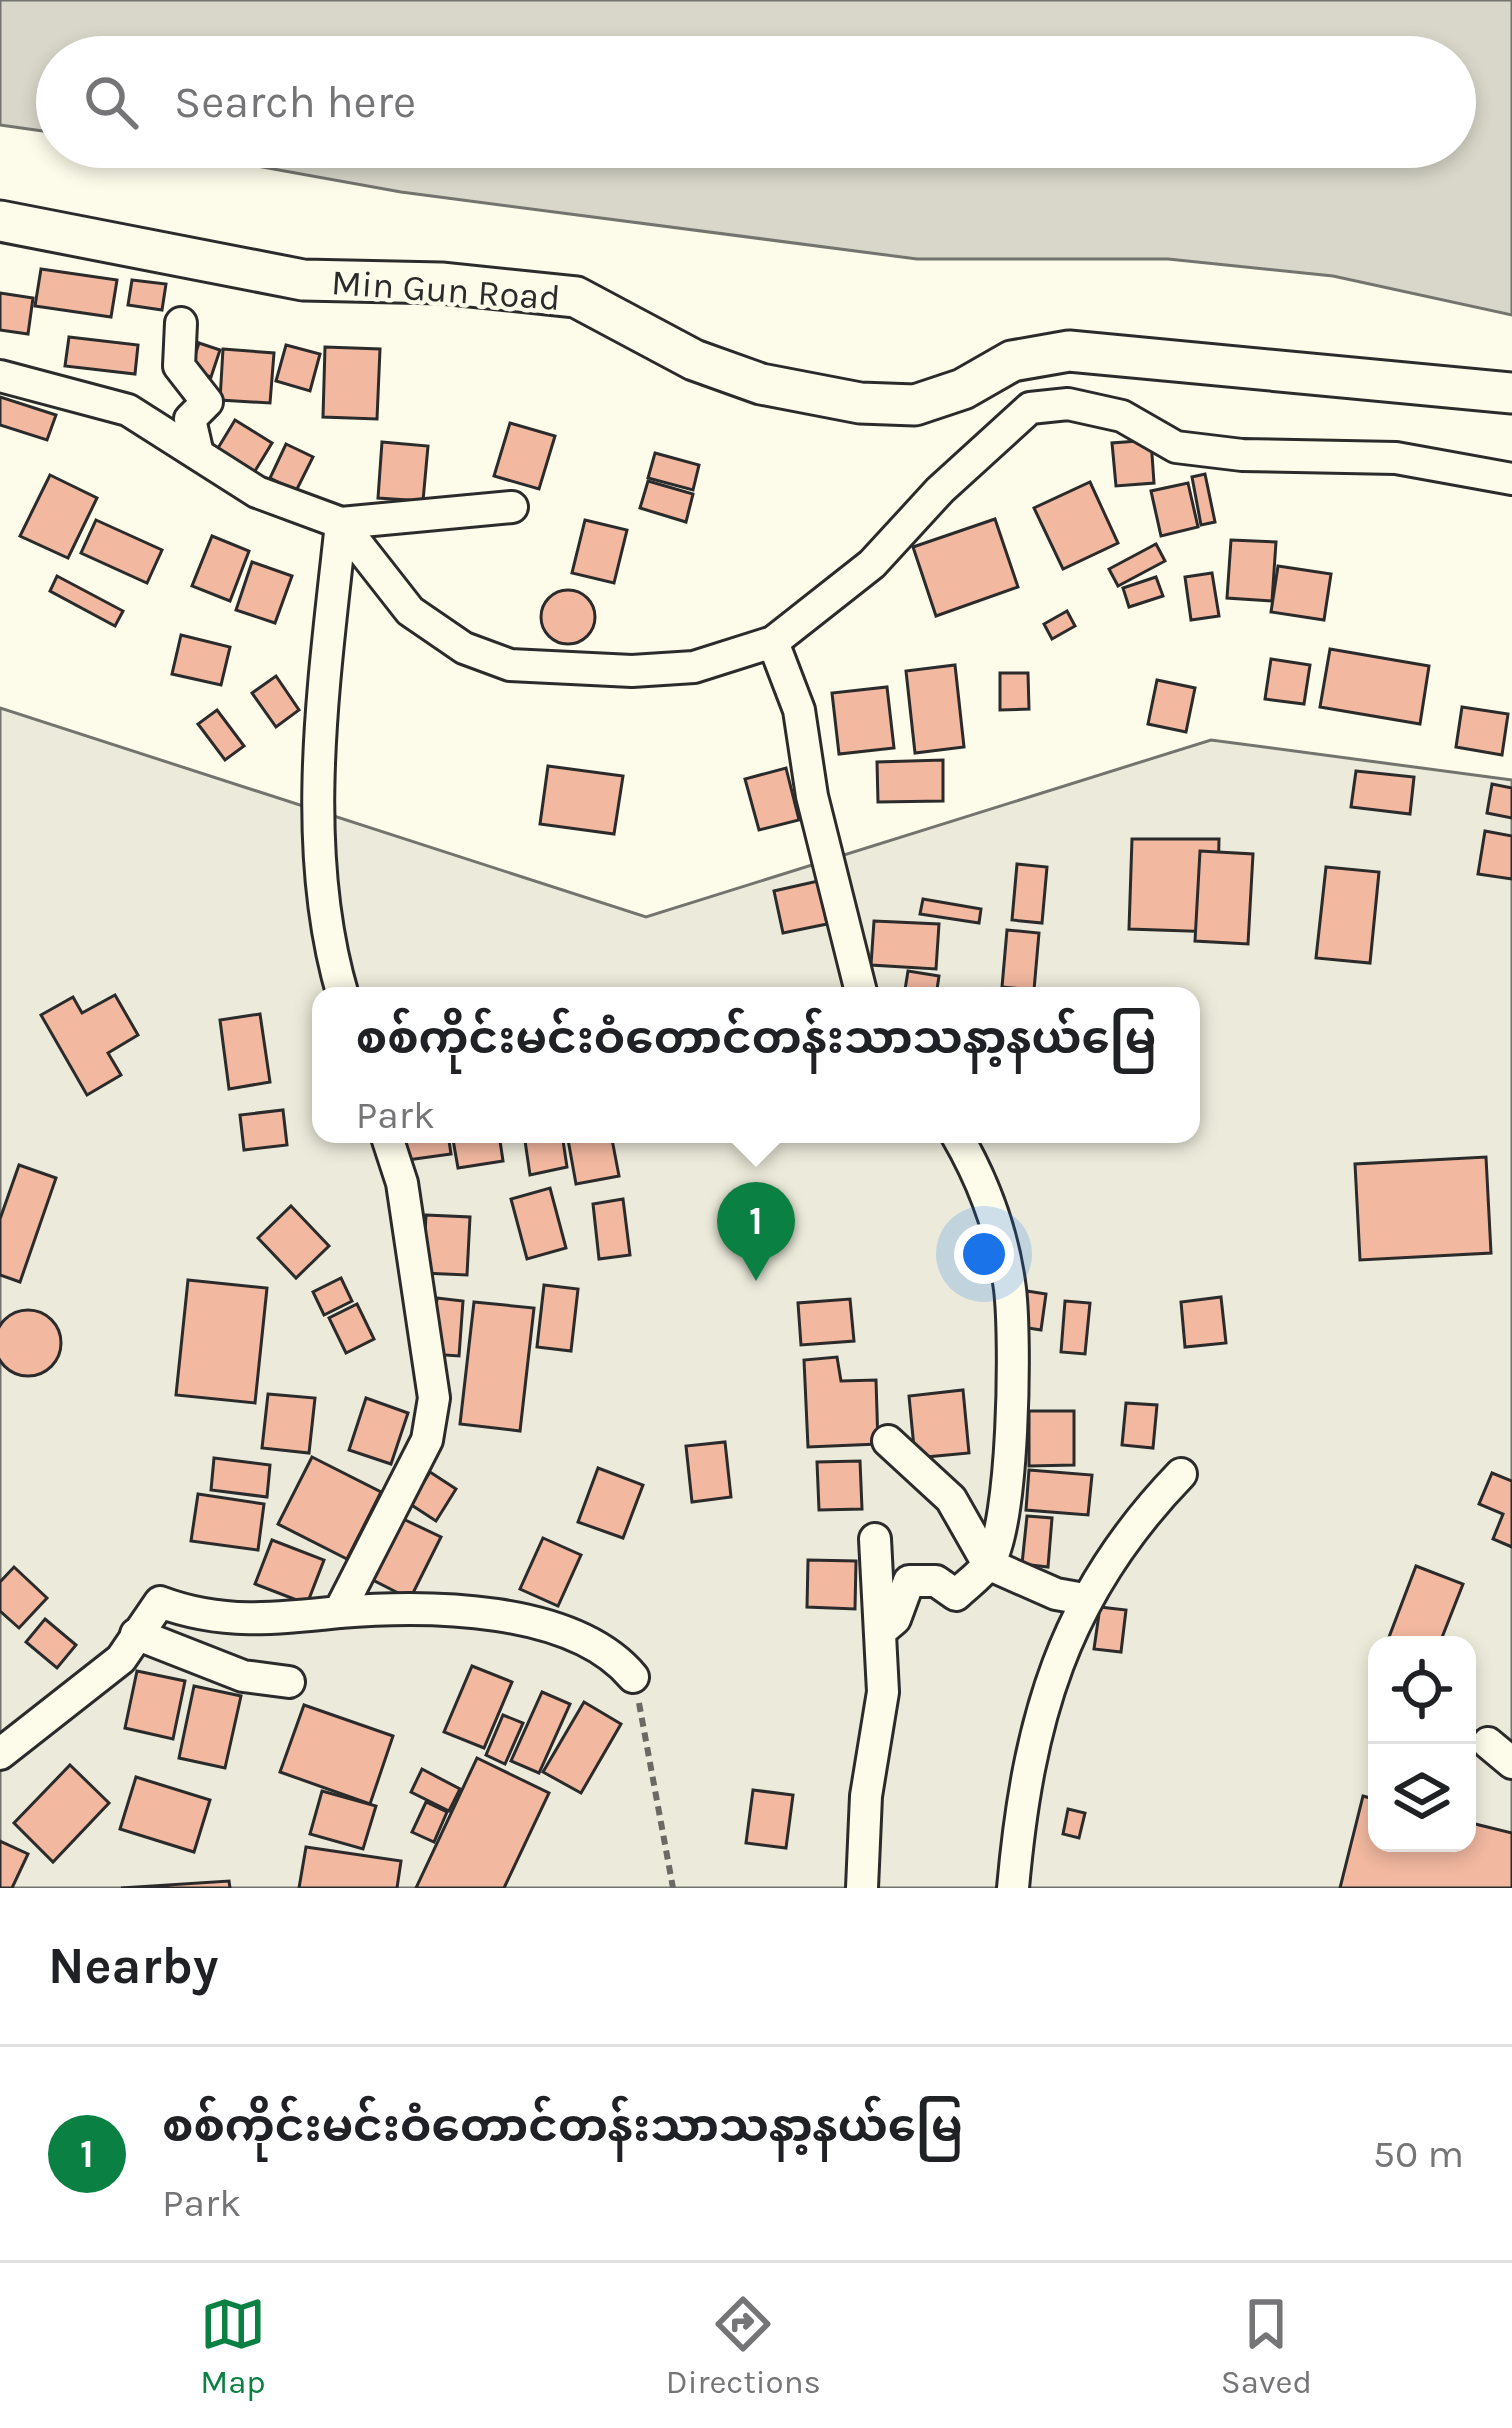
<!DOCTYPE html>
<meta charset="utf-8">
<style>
:root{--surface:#fff;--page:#f6f6f6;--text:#202124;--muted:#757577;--line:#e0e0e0;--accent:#0b8043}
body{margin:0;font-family:Karla,"Noto Sans Myanmar",sans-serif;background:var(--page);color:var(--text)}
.controls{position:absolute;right:36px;bottom:36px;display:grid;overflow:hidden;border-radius:24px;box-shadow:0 6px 18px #0003}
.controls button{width:108px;height:108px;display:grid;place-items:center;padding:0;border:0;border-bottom:3px solid var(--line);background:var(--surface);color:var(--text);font:60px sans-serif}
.you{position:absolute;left:984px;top:1254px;width:42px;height:42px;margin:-30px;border:9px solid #fff;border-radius:50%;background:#1a73e8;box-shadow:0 0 0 18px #1a73e833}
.badge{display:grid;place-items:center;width:78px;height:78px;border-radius:50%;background:var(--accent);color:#fff;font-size:39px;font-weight:700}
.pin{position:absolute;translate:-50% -99px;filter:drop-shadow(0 3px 6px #0008)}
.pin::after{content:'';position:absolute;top:63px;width:42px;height:36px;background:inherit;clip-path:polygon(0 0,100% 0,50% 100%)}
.popup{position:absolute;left:312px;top:987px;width:888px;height:156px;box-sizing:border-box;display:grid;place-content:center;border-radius:24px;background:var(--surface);filter:drop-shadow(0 3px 9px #0005);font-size:39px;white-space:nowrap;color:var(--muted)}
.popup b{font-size:45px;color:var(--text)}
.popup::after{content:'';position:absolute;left:50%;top:100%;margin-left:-24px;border:24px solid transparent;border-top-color:var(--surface)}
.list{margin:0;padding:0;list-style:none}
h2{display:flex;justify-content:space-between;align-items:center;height:156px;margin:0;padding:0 48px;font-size:51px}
h2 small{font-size:39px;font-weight:400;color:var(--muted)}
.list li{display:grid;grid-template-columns:78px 1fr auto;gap:36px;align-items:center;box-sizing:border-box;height:216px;padding:0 48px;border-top:3px solid var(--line)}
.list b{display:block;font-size:45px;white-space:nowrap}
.list p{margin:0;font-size:39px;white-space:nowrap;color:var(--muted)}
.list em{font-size:39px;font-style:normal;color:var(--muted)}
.icon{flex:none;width:66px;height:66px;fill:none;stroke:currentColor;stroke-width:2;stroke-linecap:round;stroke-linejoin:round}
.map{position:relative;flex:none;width:1512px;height:1888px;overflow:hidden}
.search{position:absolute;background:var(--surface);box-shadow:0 6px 18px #0003;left:36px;right:36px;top:36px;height:132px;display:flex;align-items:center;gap:30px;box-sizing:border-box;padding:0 42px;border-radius:66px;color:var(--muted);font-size:45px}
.sheet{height:372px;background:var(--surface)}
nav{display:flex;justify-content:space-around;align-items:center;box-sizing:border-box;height:168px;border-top:3px solid var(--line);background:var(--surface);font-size:33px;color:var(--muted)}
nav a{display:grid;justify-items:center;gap:6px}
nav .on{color:var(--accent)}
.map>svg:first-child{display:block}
</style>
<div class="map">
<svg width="1512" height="1888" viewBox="0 0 1512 1888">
<rect width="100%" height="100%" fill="#fdfbea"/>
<path fill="#ecebdb" stroke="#74746e" stroke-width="3" fill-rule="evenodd" d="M0 708 646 917 1211 740 1512 780V1888H0ZM321 996H1191V1134H321ZM1377 1645H1467V1843H1377Z"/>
<path fill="#d8d7c9" stroke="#74746e" stroke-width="3" d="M0 0H1512V315L1333 276 1168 259H917L401 192 152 147H1455V57H57V133L0 125Z"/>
<g fill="#f2b8a0" stroke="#2b2b2b" stroke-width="3">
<path d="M41 269 117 280 111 317 35 306Z"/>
<path d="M132 280 166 284 162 310 128 305Z"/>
<path d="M0 293 33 298 28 334 0 330Z"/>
<path d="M69 337 138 345 135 374 65 366Z"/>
<path d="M199 343 220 350 211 377 190 370Z"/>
<path d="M286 345 320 354 310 391 276 381Z"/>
<path d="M325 347 380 349 377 419 323 417Z"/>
<path d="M223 349 274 353 270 403 220 400Z"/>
<path d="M0 397 56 415 47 440 0 425Z"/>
<path d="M235 420 272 443 252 476 215 453Z"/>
<path d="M510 423 555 436 539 489 494 476Z"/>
<path d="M1151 440 1154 483 1116 486 1112 443Z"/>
<path d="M382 442 428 446 423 501 378 498Z"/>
<path d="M286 444 313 457 296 491 270 478Z"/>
<path d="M655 453 699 465 693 490 648 478Z"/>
<path d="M1205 474 1215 522 1201 525 1192 477Z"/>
<path d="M50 475 97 498 68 558 20 536Z"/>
<path d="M648 481 693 494 686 522 640 508Z"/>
<path d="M1090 482 1118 543 1063 569 1034 508Z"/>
<path d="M1188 483 1198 527 1161 536 1151 491Z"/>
<path d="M995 519 1018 587 936 616 913 547Z"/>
<path d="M96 520 162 550 147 583 81 553Z"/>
<path d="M585 520 627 530 614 583 572 573Z"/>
<path d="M212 536 249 551 230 601 192 586Z"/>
<path d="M1231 540 1276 542 1272 601 1227 598Z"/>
<path d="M1156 544 1165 561 1118 586 1109 569Z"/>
<path d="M252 562 292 576 275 623 236 610Z"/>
<path d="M1278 566 1331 574 1324 620 1271 612Z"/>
<path d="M1212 573 1219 616 1191 620 1185 577Z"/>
<path d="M57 576 123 611 115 626 50 591Z"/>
<path d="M1156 577 1163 596 1129 607 1123 588Z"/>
<circle cx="568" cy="617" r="27"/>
<path d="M1067 611 1075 626 1052 639 1044 624Z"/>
<path d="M181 635 230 647 221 685 172 674Z"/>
<path d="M1330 649 1429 666 1420 724 1320 707Z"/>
<path d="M1271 659 1310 665 1304 704 1265 699Z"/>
<path d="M955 665 964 747 915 753 906 671Z"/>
<path d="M1000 673H1028L1029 709 1000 710Z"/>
<path d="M276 676 299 710 276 727 252 693Z"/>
<path d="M1157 680 1195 688 1186 732 1148 724Z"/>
<path d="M887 687 894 748 839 754 832 693Z"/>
<path d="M1462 707 1508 714 1502 755 1456 747Z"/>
<path d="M217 710 244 746 225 760 198 724Z"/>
<path d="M943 760V801L878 802 877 762Z"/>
<path d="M548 766 623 776 614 834 540 824Z"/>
<path d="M786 768 799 820 759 830 745 779Z"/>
<path d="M1356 771 1414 777 1410 814 1351 807Z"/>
<path d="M1492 784 1512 788V818L1487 813Z"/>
<path d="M1485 831 1512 836V879L1478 874Z"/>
<path d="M1132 839H1219L1217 932 1129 929Z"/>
<path d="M1200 851 1253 854 1248 944 1195 941Z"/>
<path d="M1017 864 1047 867 1042 923 1012 920Z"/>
<path d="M1326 867 1379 872 1370 963 1316 958Z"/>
<path d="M818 881 827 924 783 933 774 891Z"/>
<path d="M923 899 981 909 979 923 920 914Z"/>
<path d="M874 921 939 924 936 969 871 965Z"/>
<path d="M1007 930 1039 933 1034 990 1002 987Z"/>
<path d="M908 971 939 976 936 996H904Z"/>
<path d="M115 995 138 1035 108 1053 121 1075 87 1095 41 1015 73 997 82 1013Z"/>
<path d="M260 1014 270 1082 229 1089 220 1020Z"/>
<path d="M283 1110 287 1145 244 1150 240 1115Z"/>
<path d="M397 1134H448L451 1154 400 1161Z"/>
<path d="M452 1134H499L503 1161 458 1168Z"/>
<path d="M524 1134H562L567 1167 530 1175Z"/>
<path d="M567 1134H611L619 1176 576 1184Z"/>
<path d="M1486 1157 1491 1253 1360 1260 1355 1164Z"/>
<path d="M19 1165 56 1178 20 1282 0 1275V1219Z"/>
<path d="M550 1188 566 1248 527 1259 511 1199Z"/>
<path d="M623 1199 630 1255 599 1259 593 1204Z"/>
<path d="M291 1206 329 1246 296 1278 258 1238Z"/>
<path d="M426 1215 470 1217 467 1275 423 1273Z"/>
<path d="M341 1278 352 1301 324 1315 313 1292Z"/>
<path d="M188 1280 267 1288 255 1403 176 1395Z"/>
<path d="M544 1285 578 1289 571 1351 537 1347Z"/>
<path d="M1027 1291 1046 1294 1041 1330 1022 1327Z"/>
<path d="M1221 1297 1226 1343 1185 1347 1181 1302Z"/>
<path d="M437 1298 463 1301 459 1356 431 1354Z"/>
<path d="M850 1299 854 1341 801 1345 798 1303Z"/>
<path d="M1065 1301 1090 1303 1085 1354 1061 1352Z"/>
<path d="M474 1302 534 1308 520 1431 460 1424Z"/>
<path d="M357 1304 374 1339 346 1353 329 1318Z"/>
<circle cx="28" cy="1343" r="33"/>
<path d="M837 1357 841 1381 876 1380 878 1444 808 1447 804 1360Z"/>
<path d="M963 1390 969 1453 915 1458 909 1396Z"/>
<path d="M268 1394 315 1398 309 1453 262 1448Z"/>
<path d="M366 1398 408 1413 391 1464 349 1450Z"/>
<path d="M1126 1403 1157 1405 1153 1448 1122 1445Z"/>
<path d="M1029 1411H1074V1465L1029 1466Z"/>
<path d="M725 1442 731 1497 692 1502 686 1446Z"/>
<path d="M312 1457 381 1492 347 1559 278 1524Z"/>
<path d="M214 1458 270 1465 267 1497 211 1490Z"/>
<path d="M860 1461 862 1509 819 1510 817 1462Z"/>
<path d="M598 1468 643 1485 623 1538 578 1522Z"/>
<path d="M1029 1470 1092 1475 1088 1515 1026 1510Z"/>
<path d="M430 1472 456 1489 436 1521 410 1504Z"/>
<path d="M1492 1473 1512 1481V1547L1493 1539 1503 1514 1479 1504Z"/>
<path d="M198 1494 264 1504 258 1550 191 1541Z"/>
<path d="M1027 1516 1052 1518 1048 1567 1022 1564Z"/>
<path d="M399 1517 441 1537 410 1599 369 1578Z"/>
<path d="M543 1538 581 1555 558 1606 520 1589Z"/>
<path d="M272 1540 324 1560 307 1604 255 1584Z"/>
<path d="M808 1560 856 1561 855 1609 807 1607Z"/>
<path d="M1416 1566 1463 1584 1439 1645H1386Z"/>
<path d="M14 1567 47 1598 19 1628 0 1611V1582Z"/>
<path d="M1100 1607 1126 1610 1121 1652 1094 1649Z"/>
<path d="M45 1619 76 1645 57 1668 26 1642Z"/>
<path d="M472 1666 512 1682 484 1748 444 1732Z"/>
<path d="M137 1671 185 1681 173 1739 125 1728Z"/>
<path d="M194 1686 241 1696 225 1768 179 1758Z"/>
<path d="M542 1692 570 1704 539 1773 511 1761Z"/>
<path d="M584 1702 621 1724 581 1793 543 1772Z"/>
<path d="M304 1705 393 1736 370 1804 280 1772Z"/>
<path d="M503 1715 523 1723 505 1764 486 1755Z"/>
<path d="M477 1758 549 1793 504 1888H416Z"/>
<path d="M70 1765 109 1803 53 1862 14 1823Z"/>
<path d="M422 1769 460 1789 449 1811 411 1792Z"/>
<path d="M136 1777 210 1800 194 1852 120 1829Z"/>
<path d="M753 1790 793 1795 786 1848 746 1843Z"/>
<path d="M322 1791 376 1806 363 1849 310 1834Z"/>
<path d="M1363 1796 1377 1800V1843H1467V1822L1512 1833V1888H1340Z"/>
<path d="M426 1802 447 1812 434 1842 412 1832Z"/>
<path d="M1068 1809 1085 1813 1079 1838 1063 1834Z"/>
<path d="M0 1841 28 1854 12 1888H0Z"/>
<path d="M306 1847 401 1861 397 1888H299Z"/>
<path d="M229 1881 230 1888H121Z"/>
</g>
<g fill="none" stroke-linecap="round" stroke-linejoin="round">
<defs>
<g id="minor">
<path d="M181 323 179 366 207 402 190 419 198 454"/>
<path d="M0 376 128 410 257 492 341 523 512 507"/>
<path d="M773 642 799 710 812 796 862 996"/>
<path d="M343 996C298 845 325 676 341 523L410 611 464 648 510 665 632 671 694 667 773 642 872 564 940 490 1030 408 1068 404 1122 416 1176 447 1242 455 1396 458 1512 479"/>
<path d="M888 1441 951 1499 988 1564 1056 1594 1084 1599"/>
<path d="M339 1612C426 1605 573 1605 633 1677"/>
<path d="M882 1630 895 1619 909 1581H936L956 1595C966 1585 981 1575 989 1563 1014 1523 1016 1340 1010 1289 1003 1233 984 1182 956 1134"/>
<path d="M136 1634 243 1676 289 1682"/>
<path d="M1488 1743 1512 1763"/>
<path d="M0 1754 121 1659 160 1602C221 1625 276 1619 339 1612L427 1440 434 1398 402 1183 386 1134"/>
<path d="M862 1888 866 1796 883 1692 875 1539"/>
<path d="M1013 1888C1028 1721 1062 1597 1181 1474"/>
</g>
<path id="tertiary" d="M0 221 303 280 441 283 576 297 694 360 761 384 860 403 915 405 963 389 1012 361 1069 351 1512 393"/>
</defs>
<use href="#minor" stroke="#2b2b2b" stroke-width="36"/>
<use href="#tertiary" stroke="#2b2b2b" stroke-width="45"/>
<path stroke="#6a6964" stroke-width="6" stroke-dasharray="9 6" stroke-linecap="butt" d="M639 1703 673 1888"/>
<use href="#minor" stroke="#fdfbea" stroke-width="30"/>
<use href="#tertiary" stroke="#fdfbea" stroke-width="39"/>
</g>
<g text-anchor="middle" stroke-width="9" stroke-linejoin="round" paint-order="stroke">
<g font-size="36" fill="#2b2b2b" stroke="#fdfbea">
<text transform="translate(446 289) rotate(4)" y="13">Min Gun Road</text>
</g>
</g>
</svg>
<div class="controls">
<button><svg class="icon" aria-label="locate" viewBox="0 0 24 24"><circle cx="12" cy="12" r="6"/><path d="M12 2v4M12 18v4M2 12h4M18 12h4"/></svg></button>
<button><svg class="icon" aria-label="layers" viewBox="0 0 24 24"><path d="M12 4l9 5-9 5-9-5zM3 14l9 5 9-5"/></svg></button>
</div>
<div class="you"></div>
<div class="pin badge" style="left:756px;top:1281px">1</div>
<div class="popup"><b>စစ်ကိုင်းမင်းဝံတောင်တန်းသာသနာ့နယ်မြေ</b>Park</div>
<div class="search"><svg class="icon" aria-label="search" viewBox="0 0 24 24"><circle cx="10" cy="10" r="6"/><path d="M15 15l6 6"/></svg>Search here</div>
</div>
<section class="sheet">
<h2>Nearby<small></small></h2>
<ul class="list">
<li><span class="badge">1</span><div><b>စစ်ကိုင်းမင်းဝံတောင်တန်းသာသနာ့နယ်မြေ</b><p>Park</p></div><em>50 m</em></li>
</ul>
</section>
<nav>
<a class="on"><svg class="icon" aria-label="map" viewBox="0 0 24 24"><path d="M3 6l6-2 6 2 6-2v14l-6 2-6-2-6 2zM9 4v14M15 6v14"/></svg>Map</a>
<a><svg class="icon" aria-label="directions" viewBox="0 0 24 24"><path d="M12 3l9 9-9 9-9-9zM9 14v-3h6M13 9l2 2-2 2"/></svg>Directions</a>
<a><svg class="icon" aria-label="saved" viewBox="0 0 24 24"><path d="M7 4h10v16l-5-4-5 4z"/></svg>Saved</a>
</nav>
